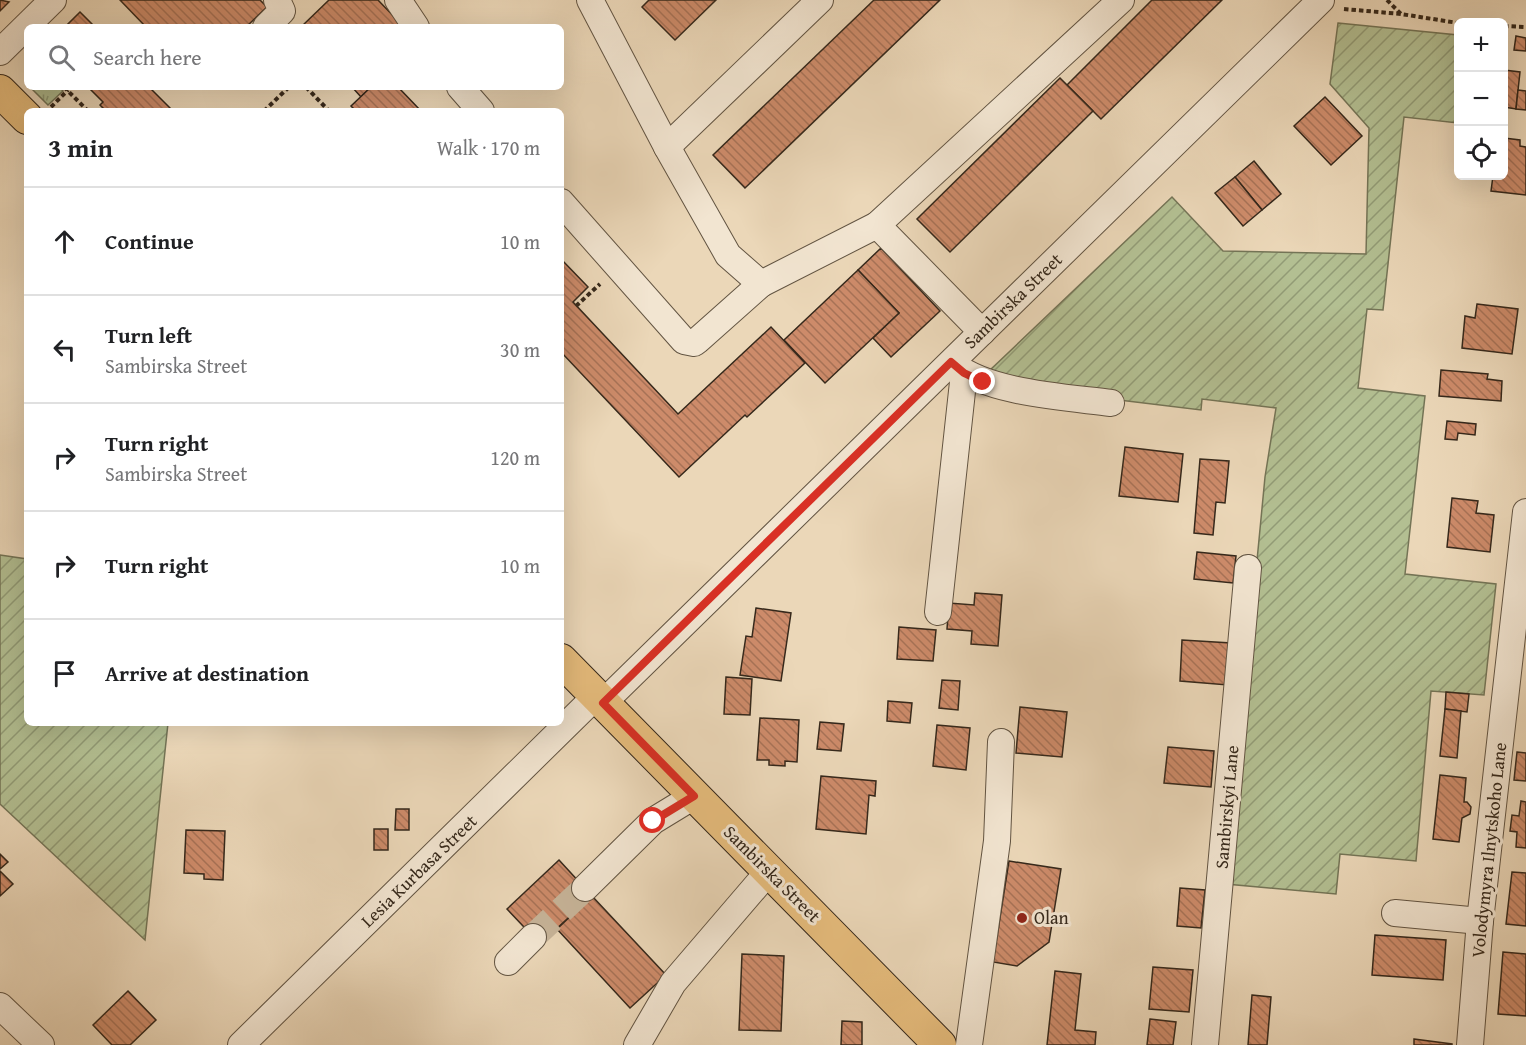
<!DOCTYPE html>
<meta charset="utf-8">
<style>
:root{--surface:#fff;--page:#f2f2f2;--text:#202124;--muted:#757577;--line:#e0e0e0}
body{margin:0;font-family:"Gentium Book Plus",serif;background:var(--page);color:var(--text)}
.controls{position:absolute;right:18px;top:18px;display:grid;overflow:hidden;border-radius:9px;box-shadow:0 6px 24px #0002}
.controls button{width:54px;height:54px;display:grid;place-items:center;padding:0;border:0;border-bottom:2px solid var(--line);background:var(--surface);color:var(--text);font:30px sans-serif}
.stop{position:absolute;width:18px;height:18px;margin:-14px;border:4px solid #d93025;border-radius:50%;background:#fff}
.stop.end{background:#d93025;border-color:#fff;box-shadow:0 2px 6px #0008}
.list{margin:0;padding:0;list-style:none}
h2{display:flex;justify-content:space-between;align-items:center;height:78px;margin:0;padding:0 24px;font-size:26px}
h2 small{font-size:20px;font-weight:400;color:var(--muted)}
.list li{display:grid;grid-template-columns:39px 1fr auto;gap:18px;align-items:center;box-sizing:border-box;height:108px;padding:0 24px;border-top:2px solid var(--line)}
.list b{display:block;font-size:22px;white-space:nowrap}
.list p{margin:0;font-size:20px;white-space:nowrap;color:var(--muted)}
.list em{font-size:20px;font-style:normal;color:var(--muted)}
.icon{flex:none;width:33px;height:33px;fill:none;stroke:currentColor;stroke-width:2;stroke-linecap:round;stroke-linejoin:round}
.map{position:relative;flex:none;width:1526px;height:1045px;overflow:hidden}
.search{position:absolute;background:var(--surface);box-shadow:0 6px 24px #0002;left:24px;top:24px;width:540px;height:66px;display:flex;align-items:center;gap:15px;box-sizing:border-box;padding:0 21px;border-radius:9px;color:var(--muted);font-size:22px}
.panel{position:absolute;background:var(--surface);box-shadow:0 6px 24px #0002;left:24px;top:108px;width:540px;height:618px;border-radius:9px}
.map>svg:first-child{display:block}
</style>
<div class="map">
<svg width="1526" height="1045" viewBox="0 0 1526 1045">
<defs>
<pattern id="grass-tufts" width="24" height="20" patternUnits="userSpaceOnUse" patternTransform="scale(1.5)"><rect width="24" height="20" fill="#b3bf92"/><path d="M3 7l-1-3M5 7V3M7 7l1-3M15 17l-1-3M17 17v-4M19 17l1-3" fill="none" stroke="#929b76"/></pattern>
<pattern id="garden-furrows" width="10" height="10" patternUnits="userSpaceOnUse" patternTransform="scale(1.5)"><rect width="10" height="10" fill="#b3bf92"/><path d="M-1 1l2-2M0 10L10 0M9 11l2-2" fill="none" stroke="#929b76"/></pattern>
<pattern id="building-back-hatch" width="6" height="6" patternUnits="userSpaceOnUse" patternTransform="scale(1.5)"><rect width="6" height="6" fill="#cd8b6a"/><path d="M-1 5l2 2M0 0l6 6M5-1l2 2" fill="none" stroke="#a77256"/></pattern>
</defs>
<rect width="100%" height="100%" fill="#ebd7b8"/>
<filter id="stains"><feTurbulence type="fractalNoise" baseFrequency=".00333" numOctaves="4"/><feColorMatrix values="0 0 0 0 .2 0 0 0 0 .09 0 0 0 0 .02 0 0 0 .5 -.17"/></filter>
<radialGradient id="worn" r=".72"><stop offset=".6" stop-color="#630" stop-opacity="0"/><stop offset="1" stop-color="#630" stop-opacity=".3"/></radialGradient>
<path fill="url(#grass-tufts)" stroke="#747456" stroke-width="1.5" d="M30 87H59L63 91 48 105Z"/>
<g fill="url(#garden-furrows)" stroke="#747456" stroke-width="1.5">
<path d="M1338 23 1458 35V123L1404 117 1383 310 1367 309 1358 388 1425 396 1405 574 1496 584 1484 695 1431 691 1416 861 1340 854 1336 894 1226 884 1265 477 1276 408 1202 399 1201 410 1119 400 1005 378 989 371 1172 197 1223 251 1366 254 1369 128 1330 84Z"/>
<path d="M0 555 27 559V723H168L145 940 0 804Z"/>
</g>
<g fill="url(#building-back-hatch)" stroke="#35281b" stroke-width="1.5">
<path d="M0 0 9 2 0 11Z"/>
<path d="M120 0H260L267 7 246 27H146Z"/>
<path d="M329 0H378L400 23 396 27H301Z"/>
<path d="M649 0H716L675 40 642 7Z"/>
<path d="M874 0H940L745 188 713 155Z"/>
<path d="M1152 0H1222L1101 119 1067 85Z"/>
<path d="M80 12 92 24 89 27H70L67 25Z"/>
<path d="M1516 36 1526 38V51L1514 50Z"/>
<path d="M1504 70 1520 72 1516 109 1504 107Z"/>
<path d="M1060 78 1093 111 950 252 917 219Z"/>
<path d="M88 87H149L173 111H106L100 105 103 102Z"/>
<path d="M352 87H371L361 97Z"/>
<path d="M371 87H398L421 111H356L351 106Z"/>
<path d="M1518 90 1526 91V110L1516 109Z"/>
<path d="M1325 97 1362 136 1331 165 1294 126Z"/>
<path d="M1504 138 1520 140V146L1526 147V195L1491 191 1493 176H1504Z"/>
<path d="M1254 161 1281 194 1262 210 1235 177Z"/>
<path d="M1235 177 1262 210 1243 226 1215 193Z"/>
<path d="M881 248 940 311 891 357 873 338 899 313 858 270Z"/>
<path d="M561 259 588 287 573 302 678 414 771 327 805 363 747 417 745 415 679 477 561 352Z"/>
<path d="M858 270 899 313 825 383 784 340Z"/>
<path d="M1477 304 1518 309 1512 354 1462 348 1465 316 1475 318Z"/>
<path d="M1441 370 1488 374 1487 379 1502 381 1501 401 1439 396Z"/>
<path d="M27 415V445H25Z"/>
<path d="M1447 421 1476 424 1475 435 1458 433 1457 440 1445 439Z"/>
<path d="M1125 447 1183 454 1178 502 1119 496Z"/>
<path d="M1200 459 1229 461 1225 503 1216 502 1213 535 1194 533Z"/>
<path d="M1452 498 1478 501 1476 513 1494 515 1490 552 1447 547Z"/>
<path d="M1197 552 1236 556 1233 583 1194 579Z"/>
<path d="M975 593 1002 595 998 646 971 644 972 631 947 629 949 603 974 605Z"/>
<path d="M756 608 791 613 781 681 740 675 746 636 752 637Z"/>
<path d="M899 627 936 630 933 661 897 659Z"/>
<path d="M1182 640 1231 643 1228 685 1180 681Z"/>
<path d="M726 677 752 679 750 715 724 714Z"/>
<path d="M942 680 960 681 958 710 939 708Z"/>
<path d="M1446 692 1469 694 1467 712 1445 709Z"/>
<path d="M888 701 912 703 910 723 887 721Z"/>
<path d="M1020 707 1067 712 1062 757 1016 753Z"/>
<path d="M1445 709 1461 711 1457 758 1440 756Z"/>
<path d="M760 718 799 720 797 762 785 761V766L769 765V760H757Z"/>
<path d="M820 722 844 724 841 751 817 749Z"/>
<path d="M937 725 970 728 966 770 933 766Z"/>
<path d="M1168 747 1214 751 1211 787 1164 783Z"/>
<path d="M1517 752 1526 753V781L1514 780Z"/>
<path d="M1440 775 1466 778 1464 802H1467L1471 807 1470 814 1462 818 1459 842 1433 839Z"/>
<path d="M821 776 876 781 875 796 869 795 866 834 816 829Z"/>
<path d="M1521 801 1526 802V848L1516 847 1517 832 1510 831 1512 815 1519 816Z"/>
<path d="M396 809H409V830H395Z"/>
<rect x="374" y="829" width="14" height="21"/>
<path d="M186 830 225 831 223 880 204 879V874L184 873Z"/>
<path d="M0 854 8 862 0 869Z"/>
<path d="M559 860 592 896 540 944 507 909Z"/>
<path d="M1009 861 1061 869 1049 942 1017 966 993 962Z"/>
<path d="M0 871 13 884 0 896Z"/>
<path d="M1512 872 1526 873V926L1506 924Z"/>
<path d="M1180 888 1205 890 1201 928 1177 926Z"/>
<path d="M592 896 666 975 630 1008 557 929Z"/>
<path d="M1375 935 1446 940 1443 980 1372 975Z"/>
<path d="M1503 952 1526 954V1016L1498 1014Z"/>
<path d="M742 954 784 956 781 1031 739 1030Z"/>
<path d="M1153 967 1193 970 1189 1012 1149 1009Z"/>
<path d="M1055 971 1081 974 1075 1030 1096 1032 1095 1045H1047Z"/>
<path d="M128 991 156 1020 130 1045H112L93 1025Z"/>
<path d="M1252 995 1271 997 1267 1045H1248Z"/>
<path d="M1150 1019 1176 1022 1173 1045H1147Z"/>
<path d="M842 1021 862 1022V1045H841Z"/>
<path d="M1414 1039 1452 1044V1045H1414Z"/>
</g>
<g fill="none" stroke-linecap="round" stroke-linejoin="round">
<path stroke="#c7b499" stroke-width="26" stroke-dasharray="26 13" stroke-linecap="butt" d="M533 937 585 888"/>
<defs>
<g id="minor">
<path d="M398 0 416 27"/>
<path d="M590 0 667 147 728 255 761 284 877 225 982 332"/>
<path d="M266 27 282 11 277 0"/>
<path d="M0 52 53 0"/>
<path d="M460 87 481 111"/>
<path d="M667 147 820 0"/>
<path d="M561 202 684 341 694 343 698 340 761 284"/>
<path d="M877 225 1121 0"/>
<path d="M953 364C988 393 1065 397 1111 403"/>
<path d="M938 612 964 373"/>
<path d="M603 703 1321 0"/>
<path d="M585 888 653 821 694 796"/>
<path d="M1395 913 1480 921"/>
<path d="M508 962 533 937"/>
<path d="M0 1006 41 1045"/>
<path d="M241 1045 596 696"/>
<path d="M637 1045 673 983 769 871"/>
<path d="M969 1045 997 841 1001 742"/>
<path d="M1205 1045 1248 568"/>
<path d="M1470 1045 1480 921 1526 512"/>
</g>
<g id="major">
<path d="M0 91 27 118"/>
<path d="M561 660 940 1045"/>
</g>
</defs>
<use href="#minor" stroke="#625442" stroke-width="28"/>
<use href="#major" stroke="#35281b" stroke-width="34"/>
<g stroke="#35281b" stroke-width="4" stroke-dasharray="4.5 3" stroke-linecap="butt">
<path d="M1387 0 1401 14 1458 23"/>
<path d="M1344 9 1401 14"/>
<path d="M1504 26 1526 27"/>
<path d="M64 87 88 111"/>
<path d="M306 87 329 111"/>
<path d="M51 107 68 90"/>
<path d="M264 111 289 87"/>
<path d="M576 306 600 284"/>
</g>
<use href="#minor" stroke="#f2e5d1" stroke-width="26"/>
<use href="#major" stroke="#e6bc7c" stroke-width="32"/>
</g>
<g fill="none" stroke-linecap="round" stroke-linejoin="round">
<path stroke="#d93025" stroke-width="8" d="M653 821 694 796 603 703 951 362 964 373 983 382"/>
</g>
<circle fill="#8f2418" stroke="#f2e5d1" stroke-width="2" cx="1022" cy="918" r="6"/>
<g text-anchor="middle" stroke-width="6" stroke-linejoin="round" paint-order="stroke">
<g font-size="18" fill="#35281b" stroke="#f2e5d1">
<text transform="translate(1013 301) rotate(-44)" y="6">Sambirska Street</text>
<text transform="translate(1227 807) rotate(-85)" y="6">Sambirskyi Lane</text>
<text transform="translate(1489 850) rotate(-84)" y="6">Volodymyra Ilnytskoho Lane</text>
<text transform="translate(419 871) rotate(-44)" y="6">Lesia Kurbasa Street</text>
<text transform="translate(772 874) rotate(45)" y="6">Sambirska Street</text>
</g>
<g font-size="18" fill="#35281b" stroke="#f2e5d1" text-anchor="start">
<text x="1034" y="924">Olan</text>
</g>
</g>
<rect width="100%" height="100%" filter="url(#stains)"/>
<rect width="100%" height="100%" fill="url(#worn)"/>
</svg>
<div class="controls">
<button>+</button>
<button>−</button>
<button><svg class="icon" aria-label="locate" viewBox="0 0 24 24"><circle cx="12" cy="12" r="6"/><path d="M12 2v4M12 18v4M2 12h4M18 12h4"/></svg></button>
</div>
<div class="stop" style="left:653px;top:821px"></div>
<div class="stop end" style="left:983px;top:382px"></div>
<div class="search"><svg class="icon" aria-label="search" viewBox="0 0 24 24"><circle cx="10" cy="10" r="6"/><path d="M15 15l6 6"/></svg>Search here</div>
<section class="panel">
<h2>3 min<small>Walk · 170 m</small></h2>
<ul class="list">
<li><svg class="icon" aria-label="ahead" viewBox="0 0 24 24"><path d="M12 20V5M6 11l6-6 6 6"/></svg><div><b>Continue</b></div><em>10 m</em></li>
<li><svg class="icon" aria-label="left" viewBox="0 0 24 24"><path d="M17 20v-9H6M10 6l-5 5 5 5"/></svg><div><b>Turn left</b><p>Sambirska Street</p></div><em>30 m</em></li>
<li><svg class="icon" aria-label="right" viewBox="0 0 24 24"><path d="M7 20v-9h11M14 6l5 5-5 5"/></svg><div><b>Turn right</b><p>Sambirska Street</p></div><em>120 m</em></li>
<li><svg class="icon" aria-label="right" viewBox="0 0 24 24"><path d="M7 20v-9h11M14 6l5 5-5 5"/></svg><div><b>Turn right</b></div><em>10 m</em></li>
<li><svg class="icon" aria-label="arrive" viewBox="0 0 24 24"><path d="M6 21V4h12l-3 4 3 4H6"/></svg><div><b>Arrive at destination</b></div></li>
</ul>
</section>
</div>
